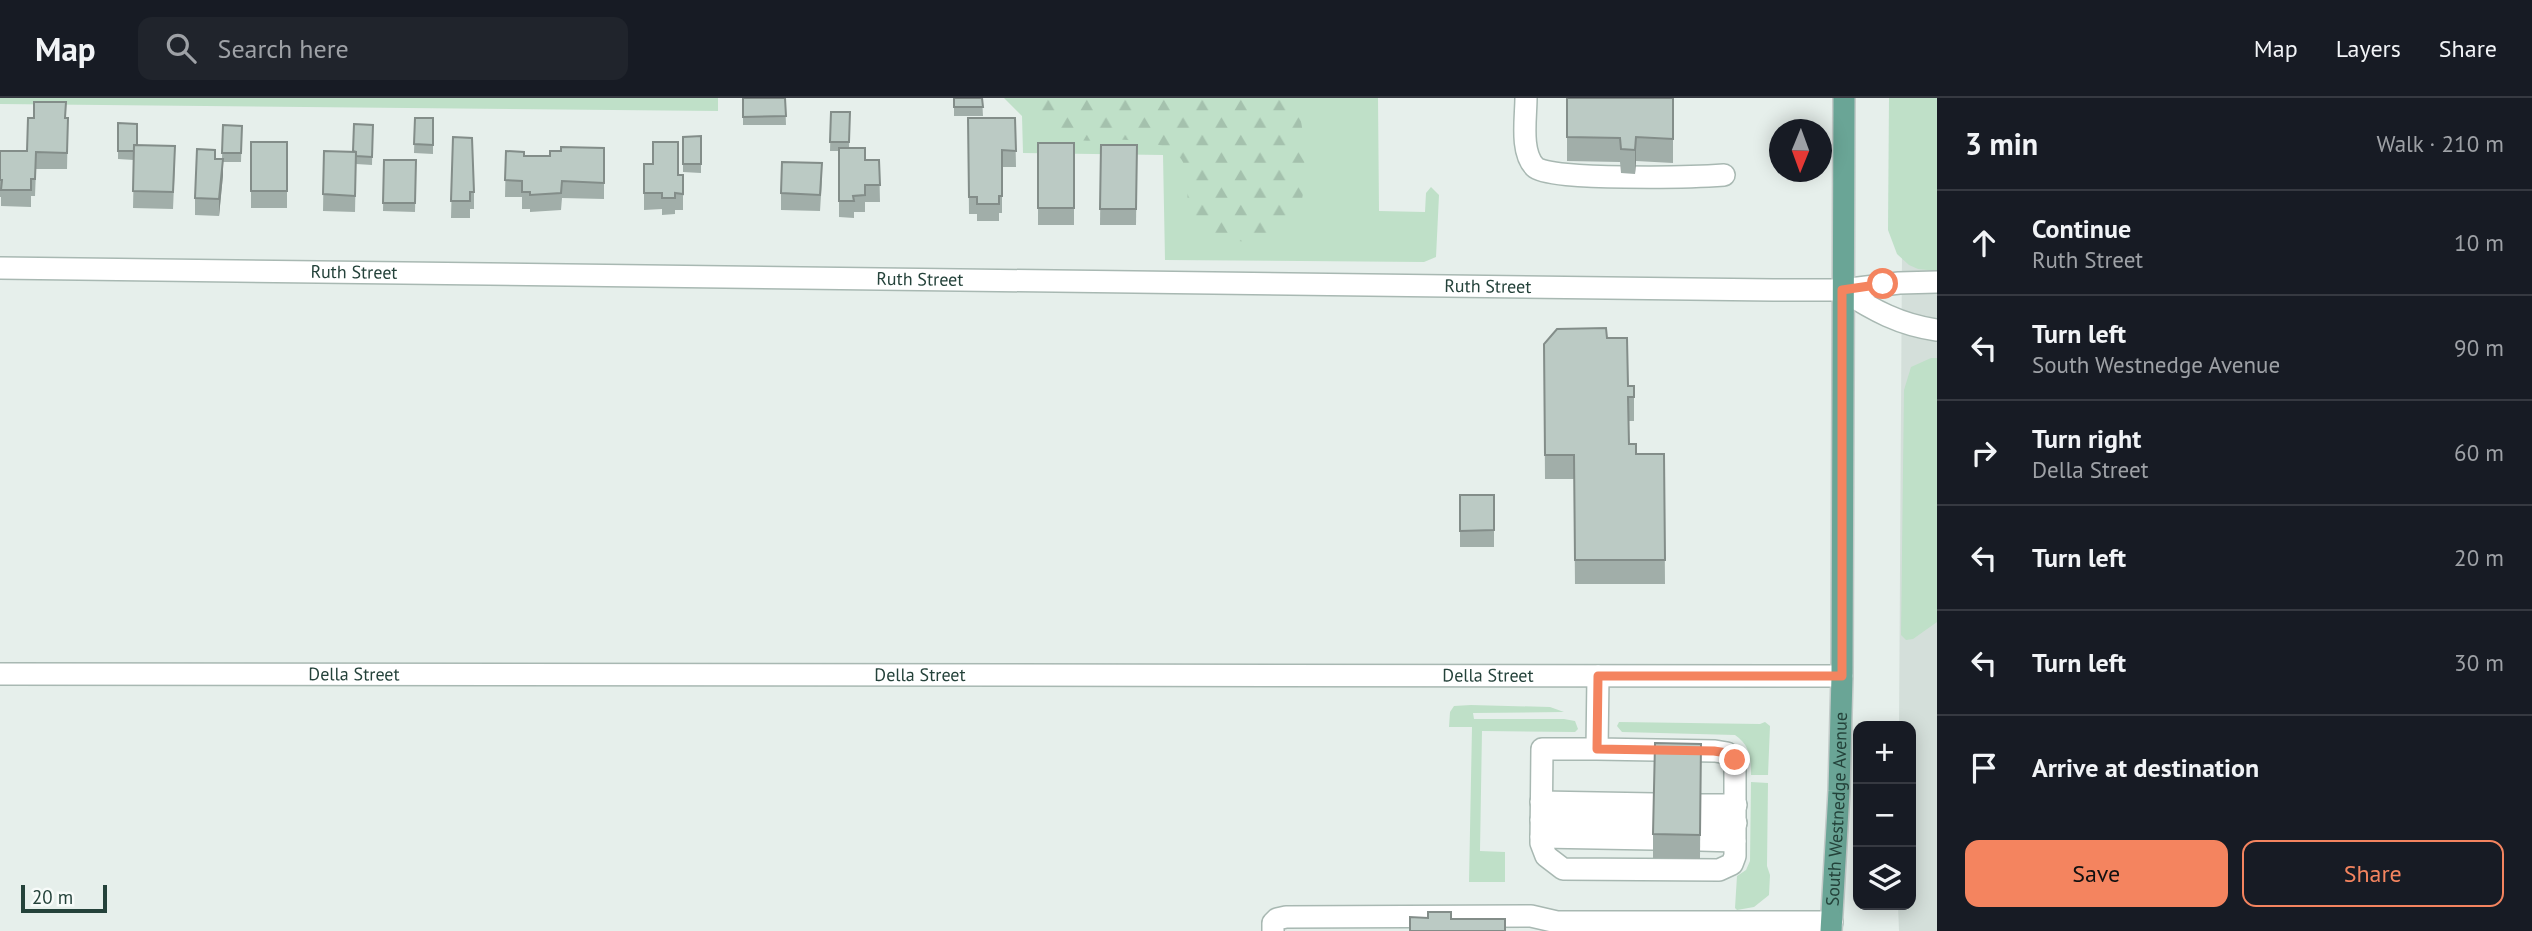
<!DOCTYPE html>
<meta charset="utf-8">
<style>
:root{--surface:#171b24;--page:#20242c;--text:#f1f3f6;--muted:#9ea1a6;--line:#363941;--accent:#f4845f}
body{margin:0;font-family:"PT Sans",sans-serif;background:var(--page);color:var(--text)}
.controls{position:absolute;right:21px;bottom:21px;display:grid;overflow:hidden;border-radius:14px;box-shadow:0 4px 18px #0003}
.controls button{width:63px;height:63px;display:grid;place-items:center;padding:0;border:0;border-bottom:2px solid var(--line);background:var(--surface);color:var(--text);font:35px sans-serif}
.compass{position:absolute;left:1769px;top:21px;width:63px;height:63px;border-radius:50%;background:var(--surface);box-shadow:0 4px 18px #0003;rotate:181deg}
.scale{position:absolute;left:21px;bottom:18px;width:86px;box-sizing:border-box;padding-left:7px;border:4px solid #24423a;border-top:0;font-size:19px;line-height:24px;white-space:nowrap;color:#24423a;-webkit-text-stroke:5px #f7fbf9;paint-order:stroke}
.stop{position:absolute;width:21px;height:21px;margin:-16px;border:5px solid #f4845f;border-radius:50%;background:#fff}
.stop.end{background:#f4845f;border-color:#fff;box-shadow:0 2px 7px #0008}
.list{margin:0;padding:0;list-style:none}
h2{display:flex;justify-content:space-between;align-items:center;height:91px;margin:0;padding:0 28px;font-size:30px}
h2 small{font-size:23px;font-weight:400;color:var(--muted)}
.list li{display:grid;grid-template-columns:46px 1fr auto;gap:21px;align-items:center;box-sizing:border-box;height:105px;padding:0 28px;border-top:2px solid var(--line)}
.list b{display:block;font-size:26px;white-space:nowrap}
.list p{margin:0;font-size:23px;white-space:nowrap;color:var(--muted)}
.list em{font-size:23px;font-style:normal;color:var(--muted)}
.actions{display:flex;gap:14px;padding:21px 28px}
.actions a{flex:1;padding:16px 0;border:2px solid var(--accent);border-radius:14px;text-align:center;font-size:24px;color:var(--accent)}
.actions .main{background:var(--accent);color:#111}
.icon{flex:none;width:38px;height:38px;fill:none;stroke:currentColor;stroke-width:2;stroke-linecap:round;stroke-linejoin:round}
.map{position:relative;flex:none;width:1937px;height:833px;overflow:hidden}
header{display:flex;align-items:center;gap:42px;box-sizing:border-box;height:98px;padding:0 35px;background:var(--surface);border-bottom:2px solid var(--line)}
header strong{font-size:33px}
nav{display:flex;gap:38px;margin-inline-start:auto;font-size:24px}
.search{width:490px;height:63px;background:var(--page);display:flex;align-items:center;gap:18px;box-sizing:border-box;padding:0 24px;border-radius:14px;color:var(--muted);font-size:26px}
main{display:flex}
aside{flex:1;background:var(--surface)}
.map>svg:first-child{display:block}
</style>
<header>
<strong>Map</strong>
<div class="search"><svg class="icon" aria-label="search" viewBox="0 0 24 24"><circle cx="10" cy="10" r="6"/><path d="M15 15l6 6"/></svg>Search here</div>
<nav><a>Map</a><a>Layers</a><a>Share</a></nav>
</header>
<main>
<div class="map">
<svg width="1937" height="833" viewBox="0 0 1937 833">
<defs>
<pattern id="forest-firs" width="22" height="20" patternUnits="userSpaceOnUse" patternTransform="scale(1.75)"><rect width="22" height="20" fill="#bfe0c8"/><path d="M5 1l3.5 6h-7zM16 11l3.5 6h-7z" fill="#a4c1ad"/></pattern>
</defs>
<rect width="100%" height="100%" fill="#e6efeb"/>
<path fill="#d4dfda" d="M1903 0H1937V833H1899L1898 807H1911V628H1899Z"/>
<g fill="#bfe0c8">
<path d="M0 0H718V13L0 6Z"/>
<path d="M1004 0H1378L1379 113 1425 114 1426 95 1431 89 1439 97 1436 159 1424 164 1165 162 1163 57 1023 55 1022 18Z"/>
<path d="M1889 0H1937V173L1918 171 1909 167 1897 156 1888 132Z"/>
<path d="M1931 260H1937V524L1913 541 1906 542 1901 537 1904 292 1911 269Z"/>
<path d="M1471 607 1550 609 1564 614 1473 615 1474 621H1564L1575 623 1578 631 1575 634 1482 633 1480 753 1505 754V784H1469L1472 629H1449L1450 614 1454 608Z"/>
<path d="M1619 624 1760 626 1765 624 1770 628 1768 677H1751C1751 660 1750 647 1735 637L1622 634 1617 628Z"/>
<path d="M1751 684 1768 685 1767 768 1770 777 1769 797 1754 809 1737 812 1735 810 1737 778 1746 772 1750 763Z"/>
</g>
<path fill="url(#forest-firs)" d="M1025 0H1295C1304 27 1306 56 1304 85 1303 102 1299 122 1286 133 1267 150 1213 146 1196 125 1174 97 1210 54 1146 44 1087 34 1065 64 1025 0Z"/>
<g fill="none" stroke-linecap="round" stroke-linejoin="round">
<defs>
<g id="minor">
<path d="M1526 0C1526 20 1520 54 1535 69 1549 83 1697 79 1724 77"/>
<path id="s1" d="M0 170 1773 192H1842L1899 185 1937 184"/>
<path d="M1842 192C1873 212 1900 227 1937 232"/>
<path id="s2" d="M0 576 1842 578"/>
<path d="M1597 651H1542L1541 745 1546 758 1563 771 1719 772 1732 766 1735 758V662L1727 655 1715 653 1597 651 1598 578"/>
<path d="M1541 704 1654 706"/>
<path d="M1700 707H1736"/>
<path d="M1541 722 1654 723"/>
<path d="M1700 724 1736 725"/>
<path d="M1541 739 1653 741"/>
<path d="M1700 742 1735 743"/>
<path d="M1273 833V825L1277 821 1286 819 1531 818 1557 824H1832"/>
</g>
<g id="major">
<path id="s3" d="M1831 833 1839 693 1842 578 1844 0"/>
</g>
</defs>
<use href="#minor" stroke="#a8b8b2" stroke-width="24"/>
<use href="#major" stroke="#c2cac8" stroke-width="24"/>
<use href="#minor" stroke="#fff" stroke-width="21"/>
<use href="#major" stroke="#6aa596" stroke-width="21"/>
</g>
<g fill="#a1aea9">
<path d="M743 0H785L786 27H743Z"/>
<path d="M954 0H982L983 18H954Z"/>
<path d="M1567 0H1673V65L1636 63 1635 76 1621 75 1620 64 1567 63Z"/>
<path d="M831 14H850L849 50 865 62H879L880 104H865V114H854V120L839 119V53H830Z"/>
<path d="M66 20H68L67 71H36L35 98H31V109L1 108V99H0V53H27Z"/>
<path d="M415 20H433V56L414 55Z"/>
<path d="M968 20H1015L1016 69H1002V115H999V123H977V116H969Z"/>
<path d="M118 25 137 47 175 65 173 111 133 110 134 62 118 61Z"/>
<path d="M223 27 242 28 241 64H223V77L219 118 195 117V100L215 61H222Z"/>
<path d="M373 27 372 67 356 66 355 114 323 113 324 53H353Z"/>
<path d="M701 38V75L683 74V39Z"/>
<path d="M453 39 474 94V111H470V120H451Z"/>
<rect x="251" y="44" width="36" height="66"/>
<rect x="1038" y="45" width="36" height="82"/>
<path d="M1101 47H1137L1136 127H1100Z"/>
<path d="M604 50V101L562 100 561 112 530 114V111H522V99H505L506 53 524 58H550L561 53Z"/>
<path d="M384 62H416L415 114 383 113Z"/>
<path d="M644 66 678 77H683V112H675V116L662 117V111L644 112Z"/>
<path d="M822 82 820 113 781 112V95Z"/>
<path d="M1544 246 1628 288H1634V323H1629V346L1636 356H1664L1665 486H1575L1574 381H1545Z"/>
<rect x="1460" y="397" width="34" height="52"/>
<path d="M1701 646 1700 761 1653 760V736Z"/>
</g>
<g fill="#838d89">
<path d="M1636 39V63L1635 76V52Z"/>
<path d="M223 61V77L219 118V101Z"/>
</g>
<g fill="#bbcac4" stroke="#838d89" stroke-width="2">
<path d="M743 0H785L786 18 743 19Z"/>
<path d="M954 0H982L983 9H954Z"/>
<path d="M1567 0H1673V41L1636 39 1635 52 1621 51 1620 40 1567 39Z"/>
<path d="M34 4H66L65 20H68L67 55 36 54 35 81H31V92H1L2 82H0V53H27L28 20H34Z"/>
<path d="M831 14H850L849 44H830Z"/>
<path d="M415 20H433V47L414 46Z"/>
<path d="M968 20H1015L1016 53 1002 52V98H999V106H977V99H969Z"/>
<path d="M118 25 137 26V47H134V53H118Z"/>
<path d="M354 26 373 27 372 59 356 58V54L353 53Z"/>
<path d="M223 27 242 28 241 55H222Z"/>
<path d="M701 38V66H683V39Z"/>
<path d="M453 39 472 40 474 94H470V103H451Z"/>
<rect x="251" y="44" width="36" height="49"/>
<path d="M653 44H678V77H683V96L675 95V100H662V95H644V66H653Z"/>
<rect x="1038" y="45" width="36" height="65"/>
<path d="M134 47 175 48 173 94 133 93Z"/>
<path d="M1101 47H1137L1136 111H1100Z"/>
<path d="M561 49 604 50V85L562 83 561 95 530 97V94H522V83L505 82 506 53 524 54V58H550V53H561Z"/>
<path d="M839 50H865V62H879L880 87H865V97L853 98 854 103H839Z"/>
<path d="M197 51 215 52V61H223L219 101 195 100Z"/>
<path d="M324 53 356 54 355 98 323 96Z"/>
<path d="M384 62H416L415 105H383Z"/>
<path d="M782 64 822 65 820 97 781 95Z"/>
<path d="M1606 230 1607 240H1627L1628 288H1634V299H1628L1629 346H1636V356H1664L1665 462H1575L1574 357H1545L1544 246 1557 231Z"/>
<path d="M1460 397H1494V432L1460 433Z"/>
<path d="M1655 645 1701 646 1700 737 1653 736Z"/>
<path d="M1428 814H1451V821H1505V833H1410V819L1428 820Z"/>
</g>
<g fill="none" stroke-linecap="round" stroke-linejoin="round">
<path stroke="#f4845f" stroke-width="9" d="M1735 662 1727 655 1714 653 1597 651 1598 578H1842V192L1883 186"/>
</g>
<g text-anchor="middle" stroke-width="5" stroke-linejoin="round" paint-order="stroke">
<g font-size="18" fill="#24423a" stroke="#f7fbf9">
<text dy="6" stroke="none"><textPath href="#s1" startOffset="354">Ruth Street</textPath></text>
<text dy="6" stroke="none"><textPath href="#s1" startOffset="920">Ruth Street</textPath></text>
<text dy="6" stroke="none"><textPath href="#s1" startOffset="1488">Ruth Street</textPath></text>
<text dy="6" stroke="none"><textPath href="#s2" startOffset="354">Della Street</textPath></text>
<text dy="6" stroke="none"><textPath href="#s2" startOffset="920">Della Street</textPath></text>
<text dy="6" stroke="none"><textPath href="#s2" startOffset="1488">Della Street</textPath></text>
<text dy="6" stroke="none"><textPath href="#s3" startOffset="122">South Westnedge Avenue</textPath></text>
</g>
</g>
</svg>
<div class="controls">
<button>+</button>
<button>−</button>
<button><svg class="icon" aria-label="layers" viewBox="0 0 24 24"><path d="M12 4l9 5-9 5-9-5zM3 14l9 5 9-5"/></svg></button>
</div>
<svg class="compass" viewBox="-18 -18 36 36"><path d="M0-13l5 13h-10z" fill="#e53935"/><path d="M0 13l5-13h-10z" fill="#9ea1a6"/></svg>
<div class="scale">20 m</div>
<div class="stop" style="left:1883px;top:186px"></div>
<div class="stop end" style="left:1735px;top:662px"></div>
</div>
<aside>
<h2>3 min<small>Walk · 210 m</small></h2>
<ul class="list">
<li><svg class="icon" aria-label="ahead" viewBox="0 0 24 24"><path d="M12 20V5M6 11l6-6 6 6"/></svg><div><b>Continue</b><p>Ruth Street</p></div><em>10 m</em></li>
<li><svg class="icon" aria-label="left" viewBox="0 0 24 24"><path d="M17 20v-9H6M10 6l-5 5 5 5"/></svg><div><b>Turn left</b><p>South Westnedge Avenue</p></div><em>90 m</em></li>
<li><svg class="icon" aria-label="right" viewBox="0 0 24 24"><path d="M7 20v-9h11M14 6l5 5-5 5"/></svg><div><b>Turn right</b><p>Della Street</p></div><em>60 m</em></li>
<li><svg class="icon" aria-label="left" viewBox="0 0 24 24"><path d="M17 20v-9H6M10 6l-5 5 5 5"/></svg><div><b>Turn left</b></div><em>20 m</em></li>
<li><svg class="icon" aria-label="left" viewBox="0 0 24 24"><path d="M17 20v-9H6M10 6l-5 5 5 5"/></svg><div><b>Turn left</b></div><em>30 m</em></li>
<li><svg class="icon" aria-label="arrive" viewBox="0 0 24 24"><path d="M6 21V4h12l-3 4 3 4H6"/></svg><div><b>Arrive at destination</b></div></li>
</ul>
<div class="actions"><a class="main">Save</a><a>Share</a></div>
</aside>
</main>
